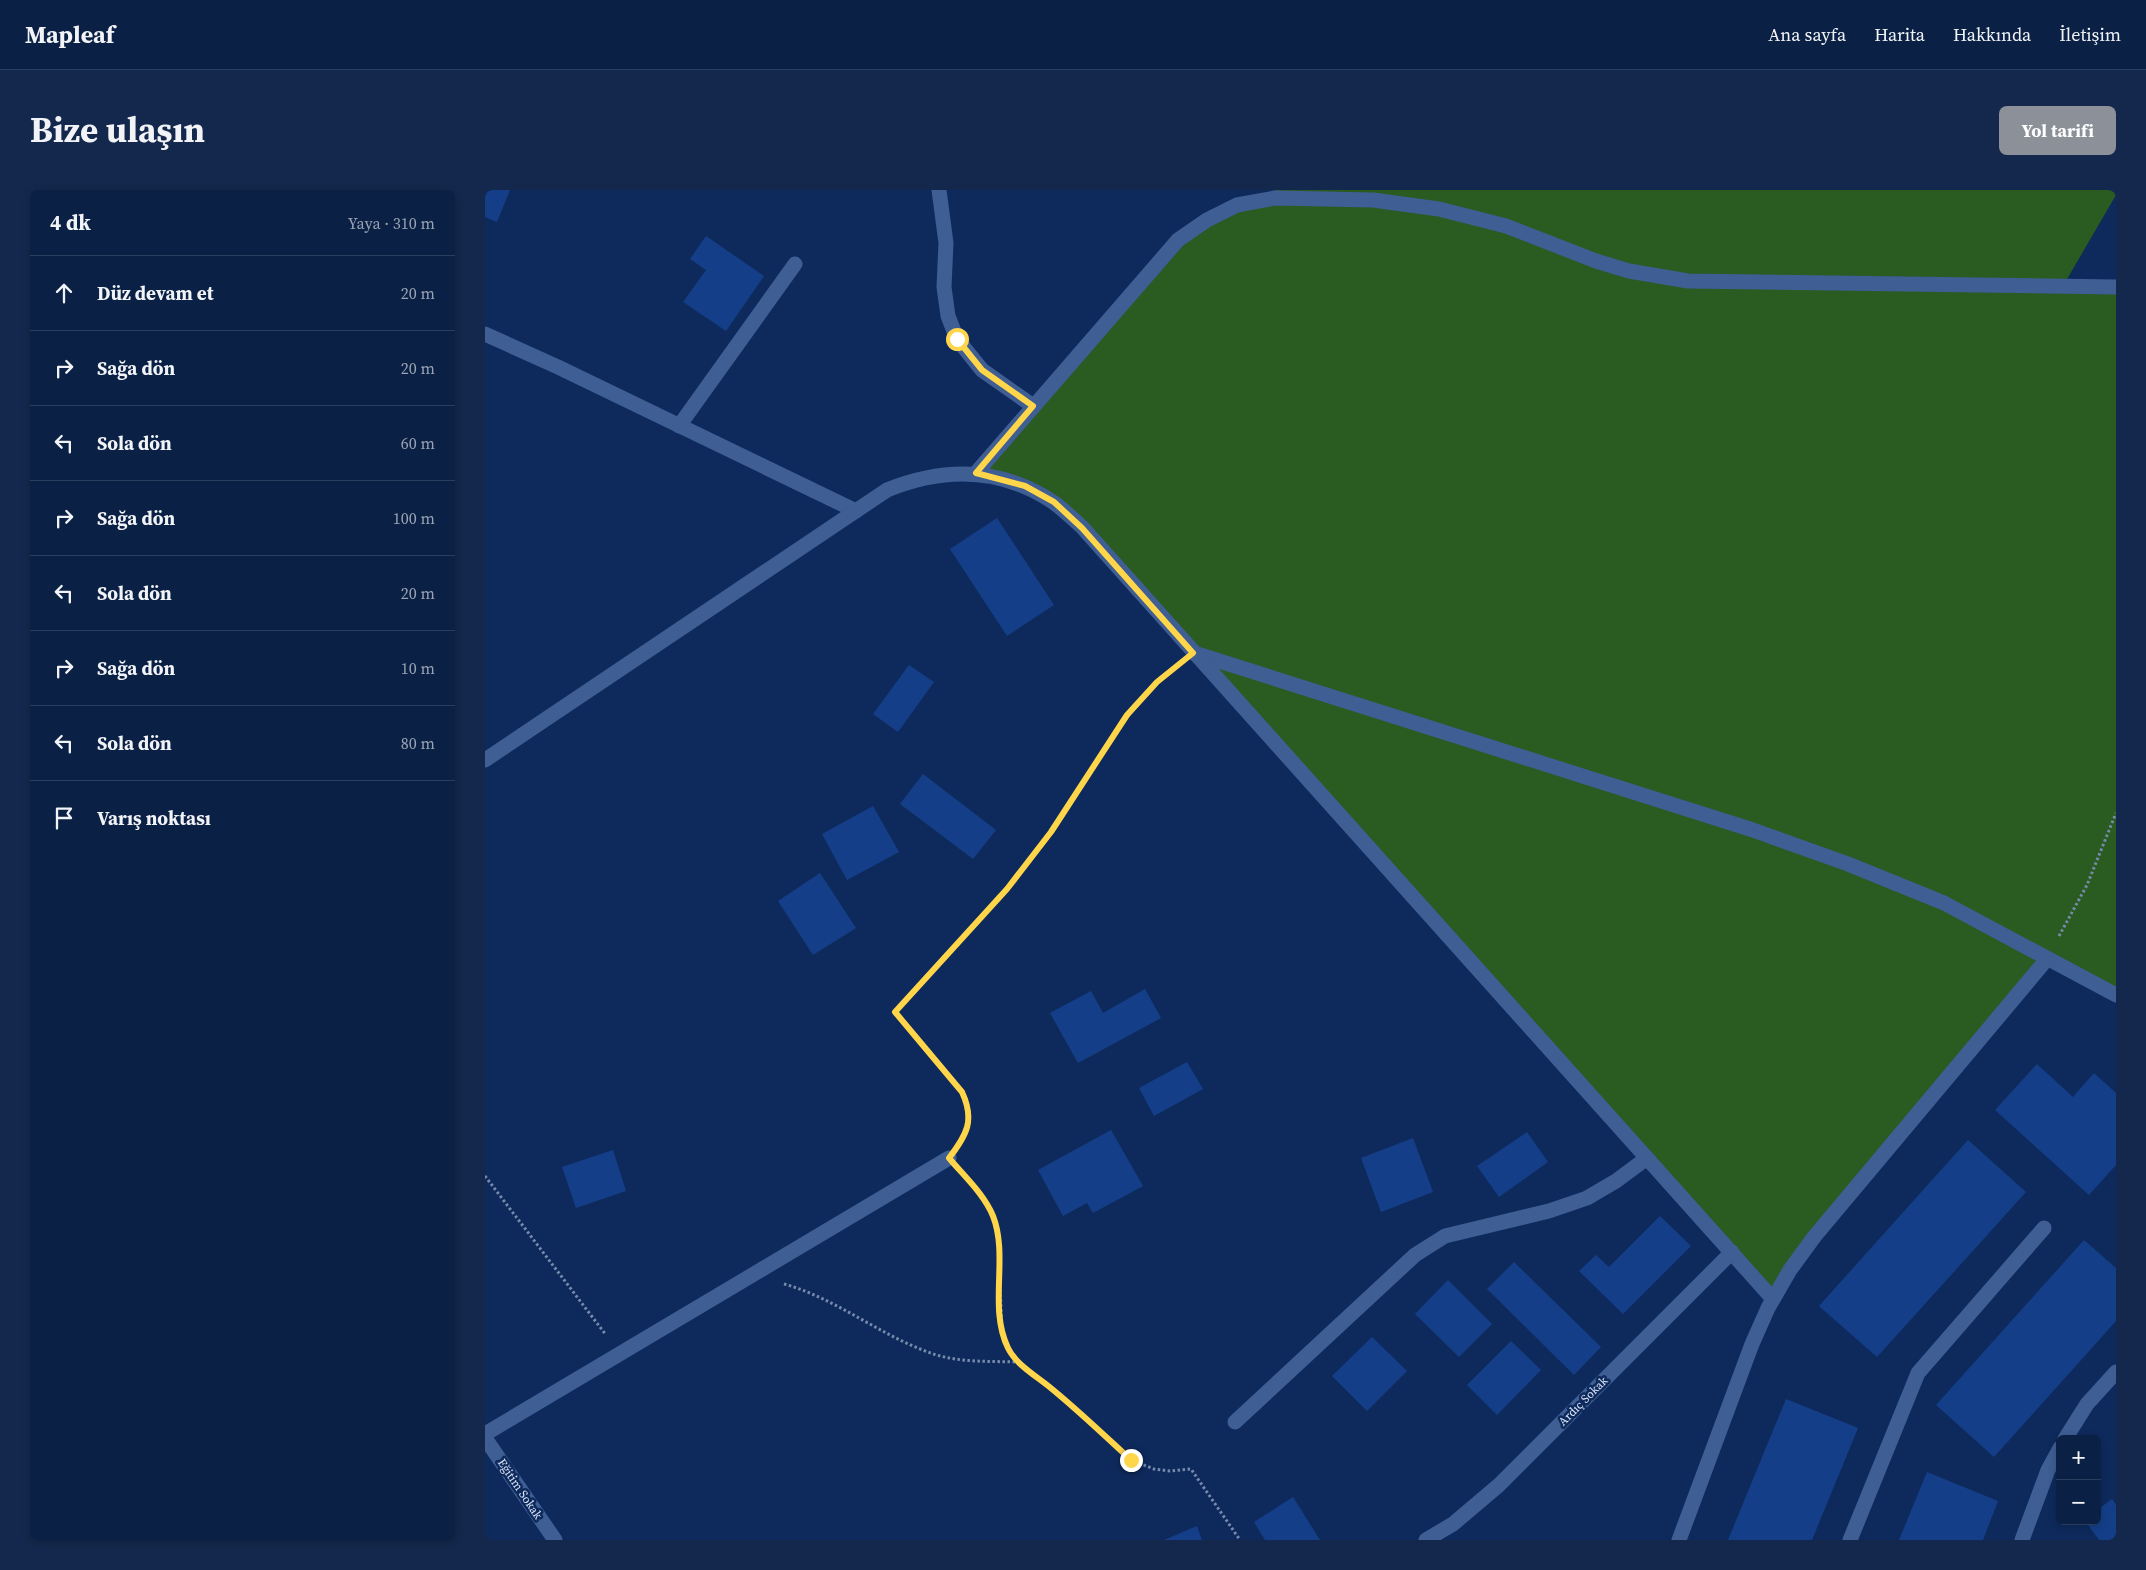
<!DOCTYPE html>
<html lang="tr">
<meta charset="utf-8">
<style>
:root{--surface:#0a2045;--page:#13284c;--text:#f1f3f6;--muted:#99a3b3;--line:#2a3e5e;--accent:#8c9099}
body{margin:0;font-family:"Source Serif 4",serif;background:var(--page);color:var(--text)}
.controls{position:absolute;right:15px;bottom:15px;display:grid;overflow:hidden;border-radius:8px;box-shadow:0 2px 8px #0003}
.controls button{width:45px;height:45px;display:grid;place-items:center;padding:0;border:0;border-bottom:1px solid var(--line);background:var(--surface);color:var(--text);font:25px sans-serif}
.stop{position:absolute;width:15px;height:15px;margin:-11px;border:4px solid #ffd54a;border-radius:50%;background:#fff}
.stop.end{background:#ffd54a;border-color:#fff;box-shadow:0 1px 5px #0008}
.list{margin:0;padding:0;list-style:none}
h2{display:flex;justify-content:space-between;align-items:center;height:65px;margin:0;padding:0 20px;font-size:21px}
h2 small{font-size:16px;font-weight:400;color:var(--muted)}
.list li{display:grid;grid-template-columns:32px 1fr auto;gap:15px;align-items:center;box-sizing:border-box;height:75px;padding:0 20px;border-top:1px solid var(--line)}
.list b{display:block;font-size:19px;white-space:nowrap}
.list em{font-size:16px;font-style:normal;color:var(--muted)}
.icon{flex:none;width:28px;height:28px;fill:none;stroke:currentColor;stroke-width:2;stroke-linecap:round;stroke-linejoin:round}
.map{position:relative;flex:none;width:1631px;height:1350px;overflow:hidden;border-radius:8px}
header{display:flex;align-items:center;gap:30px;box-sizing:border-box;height:70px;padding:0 25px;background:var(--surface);border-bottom:1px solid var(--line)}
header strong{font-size:24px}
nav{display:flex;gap:28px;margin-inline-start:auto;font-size:18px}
.intro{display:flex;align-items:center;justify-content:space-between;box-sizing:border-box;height:120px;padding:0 30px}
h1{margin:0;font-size:35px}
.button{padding:12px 22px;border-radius:8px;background:var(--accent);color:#fff;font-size:18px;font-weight:700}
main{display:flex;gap:30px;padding:0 30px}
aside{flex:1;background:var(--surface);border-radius:8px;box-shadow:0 2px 8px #0003}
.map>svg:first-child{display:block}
</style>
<header>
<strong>Mapleaf</strong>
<nav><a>Ana sayfa</a><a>Harita</a><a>Hakkında</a><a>İletişim</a></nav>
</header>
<div class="intro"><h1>Bize ulaşın</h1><a class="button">Yol tarifi</a></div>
<main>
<aside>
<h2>4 dk<small>Yaya · 310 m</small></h2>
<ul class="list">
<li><svg class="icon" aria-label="ahead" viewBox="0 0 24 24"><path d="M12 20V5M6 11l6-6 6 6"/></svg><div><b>Düz devam et</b></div><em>20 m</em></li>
<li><svg class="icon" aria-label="right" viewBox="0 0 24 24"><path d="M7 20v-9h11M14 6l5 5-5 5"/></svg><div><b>Sağa dön</b></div><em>20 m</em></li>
<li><svg class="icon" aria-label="left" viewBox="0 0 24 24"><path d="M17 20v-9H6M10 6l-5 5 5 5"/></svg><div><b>Sola dön</b></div><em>60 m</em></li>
<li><svg class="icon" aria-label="right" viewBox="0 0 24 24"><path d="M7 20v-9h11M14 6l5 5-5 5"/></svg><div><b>Sağa dön</b></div><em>100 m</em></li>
<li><svg class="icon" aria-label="left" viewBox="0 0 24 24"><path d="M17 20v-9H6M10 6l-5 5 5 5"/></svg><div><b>Sola dön</b></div><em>20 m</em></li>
<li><svg class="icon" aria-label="right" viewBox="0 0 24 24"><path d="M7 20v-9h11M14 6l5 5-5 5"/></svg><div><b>Sağa dön</b></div><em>10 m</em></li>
<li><svg class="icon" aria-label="left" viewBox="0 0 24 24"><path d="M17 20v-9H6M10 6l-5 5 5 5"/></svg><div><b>Sola dön</b></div><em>80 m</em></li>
<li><svg class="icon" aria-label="arrive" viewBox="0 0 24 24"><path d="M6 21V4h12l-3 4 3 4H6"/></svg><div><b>Varış noktası</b></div></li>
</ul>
</aside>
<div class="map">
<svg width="1631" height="1350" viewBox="0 0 1631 1350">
<rect width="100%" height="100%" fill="#0e2a5c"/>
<path fill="#2a5b21" d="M790 0H1631V5L1578 96 1631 97V805L1562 769 1288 1109 569 312 491 283 548 216 722 30 789 8Z"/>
<g fill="#143f88">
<path d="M0 0H25L12 32 0 27Z"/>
<path d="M221 46 279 86 241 141 198 112 221 80 205 69Z"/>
<path d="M512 328 569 415 522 446 465 359Z"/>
<path d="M424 475 449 492 413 542 388 524Z"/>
<path d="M438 584 511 640 488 669 415 614Z"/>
<path d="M388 616 414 662 362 690 337 644Z"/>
<path d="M335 683 371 738 328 765 293 711Z"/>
<path d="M660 799 676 828 593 873 565 823 606 801 618 823Z"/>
<path d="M702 872 718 899 669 926 654 898Z"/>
<path d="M1552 874 1588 907 1609 883 1631 903V975L1604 1005 1510 920Z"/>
<path d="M626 940 658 996 608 1023 602 1013 578 1026 553 980Z"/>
<path d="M1042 942 1063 972 1014 1007 992 976Z"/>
<path d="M928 948 948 1002 896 1022 876 968Z"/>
<path d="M1483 950 1541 1002 1392 1167 1334 1116Z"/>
<path d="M128 960 141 1001 91 1018 77 977Z"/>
<path d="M1175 1026 1206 1056 1138 1124 1094 1081 1111 1065 1124 1077Z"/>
<path d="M1599 1050 1631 1078V1131L1509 1267 1451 1215Z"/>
<path d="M1029 1072 1116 1157 1089 1185 1002 1099Z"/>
<path d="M963 1090 1007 1134 974 1167 930 1124Z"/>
<path d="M887 1147 922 1181 882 1221 847 1186Z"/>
<path d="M1026 1151 1056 1180 1012 1225 982 1195Z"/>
<path d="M1301 1209 1373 1238 1327 1350H1243Z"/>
<path d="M1442 1282 1513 1311 1498 1350H1414Z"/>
<path d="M808 1307 835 1350H780L769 1332Z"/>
<path d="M1627 1309 1631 1315V1350H1614L1600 1331H1612V1320Z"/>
<path d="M712 1336 717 1350H679Z"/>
</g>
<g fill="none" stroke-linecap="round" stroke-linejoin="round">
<g stroke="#768aac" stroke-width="3" stroke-dasharray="2.5 2.5" stroke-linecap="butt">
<path d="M1574 746 1602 695 1631 623"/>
<path d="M478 949C485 929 485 921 477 902L410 822C463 764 517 707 565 644 607 588 633 522 690 478"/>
<path d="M478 985 498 1008 508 1026 513 1048 517 1141 523 1158 533 1172 601 1229 646 1270 669 1279 685 1281 706 1279 755 1350"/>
<path d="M0 986 121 1145"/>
<path d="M299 1094C350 1108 393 1144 443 1162 471 1173 503 1171 533 1172"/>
</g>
<g stroke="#3e5e94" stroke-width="15">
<path d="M454 0 461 53 459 97 463 126 472 149 497 180 548 216"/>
<path d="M194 236 310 74"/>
<path d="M750 1232 930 1065 960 1046 1064 1021 1102 1008 1131 991 1162 968"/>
<path d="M1365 1350 1433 1183 1559 1038"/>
</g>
<g stroke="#3e5e94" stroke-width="15">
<path d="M0 144 73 177 371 321"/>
<path d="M491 283 693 50 722 30 752 15 790 8 888 10 954 19 1021 36 1111 71 1144 81 1203 91 1631 97"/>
<path d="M709 463 1268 640 1363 674 1459 713 1631 805"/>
<path d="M0 570 402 300C459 277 515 277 568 312 578 319 588 329 597 337L1288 1109"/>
<path d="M0 1244 464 968"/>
<path d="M1580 1249 1602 1214 1631 1182"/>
<path d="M941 1350 968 1334 1014 1295 1247 1062"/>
<path d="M1194 1350 1267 1154 1283 1118 1305 1080 1329 1047 1562 769"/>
<path d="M1537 1350 1563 1280 1575 1258"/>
</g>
<path stroke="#3e5e94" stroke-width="15" d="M0 1248 70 1350"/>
</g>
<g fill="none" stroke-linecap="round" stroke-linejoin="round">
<path stroke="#ffd54a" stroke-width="6" d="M472 149 497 180 548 216 491 283 540 296 569 312 597 338 708 463 672 492 642 525 566 642 522 699 410 822 477 902C490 930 482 945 464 968 479 986 499 1004 508 1026 524 1067 503 1117 523 1158 531 1175 553 1187 567 1199 595 1222 620 1246 646 1270"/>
</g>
<g text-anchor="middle" stroke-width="5" stroke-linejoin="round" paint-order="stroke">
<g font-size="12" fill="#dde8fb" stroke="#0e2a5c">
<text transform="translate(1098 1211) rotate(-45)" y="4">Ardıç Sokak</text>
<text transform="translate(35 1299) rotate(56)" y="4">Eğitim Sokak</text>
</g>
</g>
</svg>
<div class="controls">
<button>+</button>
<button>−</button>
</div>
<div class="stop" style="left:472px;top:149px"></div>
<div class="stop end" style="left:646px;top:1270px"></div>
</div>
</main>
